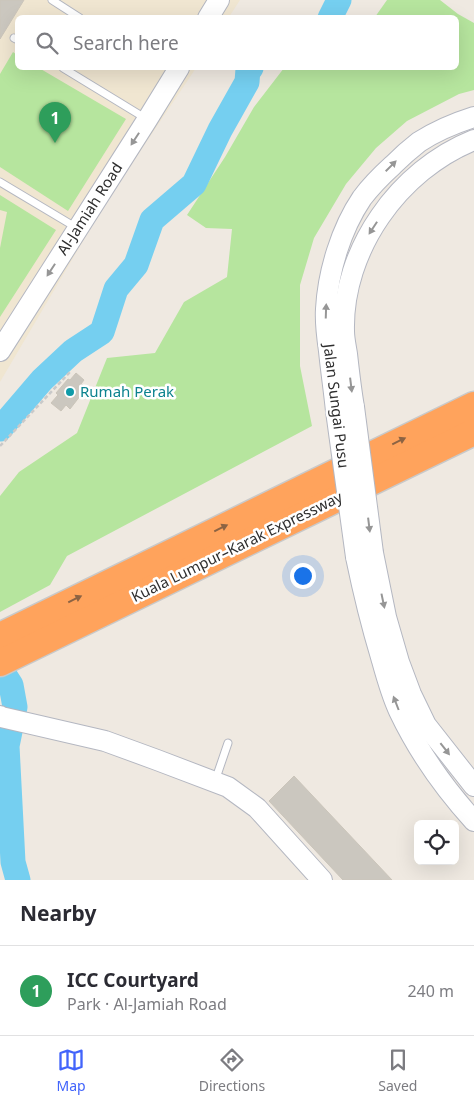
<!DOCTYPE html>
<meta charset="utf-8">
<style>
:root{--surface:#fff;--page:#f7f7f7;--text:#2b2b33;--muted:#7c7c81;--line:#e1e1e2;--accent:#4264fb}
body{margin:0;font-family:"Noto Sans",sans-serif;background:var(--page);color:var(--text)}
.controls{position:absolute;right:15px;bottom:15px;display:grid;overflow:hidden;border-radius:8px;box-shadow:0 5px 20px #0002}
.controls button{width:45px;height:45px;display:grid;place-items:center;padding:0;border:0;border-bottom:1px solid var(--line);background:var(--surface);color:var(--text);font:25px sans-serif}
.you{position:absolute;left:302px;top:575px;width:18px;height:18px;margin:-12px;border:4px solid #fff;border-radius:50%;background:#1a73e8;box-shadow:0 0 0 8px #1a73e833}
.badge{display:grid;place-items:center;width:32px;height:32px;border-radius:50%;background:var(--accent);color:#fff;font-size:16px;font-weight:700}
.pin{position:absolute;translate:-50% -41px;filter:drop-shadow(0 1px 2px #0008)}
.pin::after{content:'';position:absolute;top:26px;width:18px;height:15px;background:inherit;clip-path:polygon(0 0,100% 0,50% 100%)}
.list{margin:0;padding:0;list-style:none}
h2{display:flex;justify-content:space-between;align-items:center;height:65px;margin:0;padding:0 20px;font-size:21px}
h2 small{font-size:16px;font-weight:400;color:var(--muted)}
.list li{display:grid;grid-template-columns:32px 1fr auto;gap:15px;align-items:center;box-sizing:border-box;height:90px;padding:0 20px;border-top:1px solid var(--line)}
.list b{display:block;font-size:19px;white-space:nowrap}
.list p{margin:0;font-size:16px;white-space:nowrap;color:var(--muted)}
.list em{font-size:16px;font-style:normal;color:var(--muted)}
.icon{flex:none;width:28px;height:28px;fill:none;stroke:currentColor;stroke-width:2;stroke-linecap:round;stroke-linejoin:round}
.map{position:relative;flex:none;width:474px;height:880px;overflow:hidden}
.search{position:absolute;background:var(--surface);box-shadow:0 5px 20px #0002;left:15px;right:15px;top:15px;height:55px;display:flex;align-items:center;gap:12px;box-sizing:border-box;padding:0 18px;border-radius:8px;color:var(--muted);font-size:19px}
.sheet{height:155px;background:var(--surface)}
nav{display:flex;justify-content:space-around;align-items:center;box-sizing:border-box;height:70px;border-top:1px solid var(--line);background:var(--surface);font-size:14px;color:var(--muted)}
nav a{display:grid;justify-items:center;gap:2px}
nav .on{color:var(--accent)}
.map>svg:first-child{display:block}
</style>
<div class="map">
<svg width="474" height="880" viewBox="0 0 474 880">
<rect width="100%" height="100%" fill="#efe9e1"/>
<path fill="#f0e6d1" d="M0 0H240L229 17 18 18V68H196L106 202 0 382Z"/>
<g fill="#b6e59e">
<path d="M387 0H440L458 14 474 23V90L459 94 407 121 376 148 346 184 314 238 300 285V366L312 426 67 556 50 585 0 612V496L19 472 77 433 107 358 155 353 184 302 227 277 232 229 206 228 187 215 225 157 254 107 284 68H456V18L375 17Z"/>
<path d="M13 52 17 55 18 68H39L126 119 68 211 0 167V74Z"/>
<path d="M0 195 56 230 0 317V248L7 212 0 210Z"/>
</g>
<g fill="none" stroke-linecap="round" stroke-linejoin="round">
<g stroke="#75cff0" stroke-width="25">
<path d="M330 18 339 0"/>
<path d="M0 429 42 380 73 351 102 332 116 289 136 265 152 220 194 184 220 130 247 82 248 69 251 68"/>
<path d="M0 668 11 685 15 707 7 746 13 862 18 880"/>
</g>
</g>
<g fill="#cbc7bf" stroke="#cbc5ba">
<path d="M0 0H24L0 39Z"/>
<path d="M76 373 84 380 81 384 83 385 81 388 84 391 70 409 66 405 61 411 51 403 58 395 56 393 68 379 70 380Z"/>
<path d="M294 776 392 880H343L269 801Z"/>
</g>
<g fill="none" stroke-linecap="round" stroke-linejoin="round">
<defs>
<g id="lane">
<path d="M52 0 80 18"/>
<path d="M14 38 18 40"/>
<path d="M63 68 145 118"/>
<path d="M0 182 77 228"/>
<path d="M215 781 228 743"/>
</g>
<g id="secondary">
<path d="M208 18 219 0"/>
<path d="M0 351 147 120 179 68"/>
<path d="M354 407C351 390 349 372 347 354 346 347 344 339 344 331 342 250 399 170 474 140"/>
<path d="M336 411C334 391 331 371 329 351 327 337 325 323 326 309 328 272 341 229 362 198 371 186 382 175 393 165 401 157 410 149 419 142 436 131 455 123 474 117"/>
<path d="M373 553 386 617 399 662 411 694 426 725 474 786"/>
<path d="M356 557C363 591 371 624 381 657 386 675 391 694 399 711 418 751 444 788 474 821"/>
<path d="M0 716 1 717 105 741 157 760 228 787 257 808 322 880"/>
</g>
<g id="highway">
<path d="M0 636 474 405"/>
<path d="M0 663 474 432"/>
</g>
</defs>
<use href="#lane" stroke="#b4b7c1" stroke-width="9"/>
<use href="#secondary" stroke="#b4b7c1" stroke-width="22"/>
<use href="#highway" stroke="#c9c9c9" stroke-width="29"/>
<path stroke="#c9c9c9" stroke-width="2.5" stroke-dasharray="4 2.5" stroke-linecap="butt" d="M0 446 70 372"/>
<use href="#lane" stroke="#fff" stroke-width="7"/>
<use href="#secondary" stroke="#fff" stroke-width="20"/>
<use href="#highway" stroke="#ffa35c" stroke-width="26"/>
<defs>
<g id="secondary-bridge">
<path d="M354 407 373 553"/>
<path d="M336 411 356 557"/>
</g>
</defs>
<use href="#secondary-bridge" stroke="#b4b7c1" stroke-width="22" stroke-linecap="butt"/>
<use href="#secondary-bridge" stroke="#fff" stroke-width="20"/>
</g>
<defs><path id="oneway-solid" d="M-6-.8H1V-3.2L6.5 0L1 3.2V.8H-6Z" transform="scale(1.25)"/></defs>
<g fill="#969696">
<use href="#oneway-solid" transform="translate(135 139) rotate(123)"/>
<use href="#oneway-solid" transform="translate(391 166) rotate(-45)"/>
<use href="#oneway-solid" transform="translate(373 228) rotate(123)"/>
<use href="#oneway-solid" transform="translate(51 270) rotate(123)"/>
<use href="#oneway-solid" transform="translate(326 311) rotate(-88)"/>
<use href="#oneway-solid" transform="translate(351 385) rotate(83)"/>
<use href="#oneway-solid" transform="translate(369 525) rotate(83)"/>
<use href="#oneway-solid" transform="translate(383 601) rotate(78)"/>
<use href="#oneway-solid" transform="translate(396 703) rotate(-111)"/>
<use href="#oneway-solid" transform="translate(445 749) rotate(52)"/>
</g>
<g fill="#8c6343">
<use href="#oneway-solid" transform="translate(399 441) rotate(-26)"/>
<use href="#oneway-solid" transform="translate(221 528) rotate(-26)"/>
<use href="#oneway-solid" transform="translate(75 599) rotate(-26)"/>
</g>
<circle fill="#0f9aa8" stroke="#fff" stroke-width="2" cx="70" cy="392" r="5"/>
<g text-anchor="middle" stroke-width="5" stroke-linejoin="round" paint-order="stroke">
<g font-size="15" fill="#2e2e2e" stroke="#fff">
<text transform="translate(90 209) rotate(-57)" y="5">Al-Jamiah Road</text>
<text transform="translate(336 406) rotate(83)" y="5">Jalan Sungai Pusu</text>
<text transform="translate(237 547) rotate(-26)" y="5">Kuala Lumpur–Karak Expressway</text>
</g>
<g font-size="15" fill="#0d838f" stroke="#fff" text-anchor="start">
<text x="80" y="397">Rumah Perak</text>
</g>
</g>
</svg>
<div class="controls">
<button><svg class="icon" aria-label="locate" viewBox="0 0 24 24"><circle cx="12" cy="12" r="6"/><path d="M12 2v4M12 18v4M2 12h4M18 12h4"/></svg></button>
</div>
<div class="you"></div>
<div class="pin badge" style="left:55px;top:143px;background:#2e9e5b">1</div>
<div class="search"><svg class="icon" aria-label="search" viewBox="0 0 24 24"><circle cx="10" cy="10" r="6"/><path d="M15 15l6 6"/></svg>Search here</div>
</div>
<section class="sheet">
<h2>Nearby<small></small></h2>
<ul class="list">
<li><span class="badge" style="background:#2e9e5b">1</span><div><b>ICC Courtyard</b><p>Park · Al-Jamiah Road</p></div><em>240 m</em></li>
</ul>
</section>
<nav>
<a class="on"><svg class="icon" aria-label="map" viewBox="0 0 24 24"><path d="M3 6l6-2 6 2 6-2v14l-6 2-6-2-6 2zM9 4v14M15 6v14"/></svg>Map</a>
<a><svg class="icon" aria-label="directions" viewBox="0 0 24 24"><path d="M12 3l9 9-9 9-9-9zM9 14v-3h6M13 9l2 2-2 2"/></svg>Directions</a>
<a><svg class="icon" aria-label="saved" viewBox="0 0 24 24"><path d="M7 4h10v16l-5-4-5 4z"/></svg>Saved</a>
</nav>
